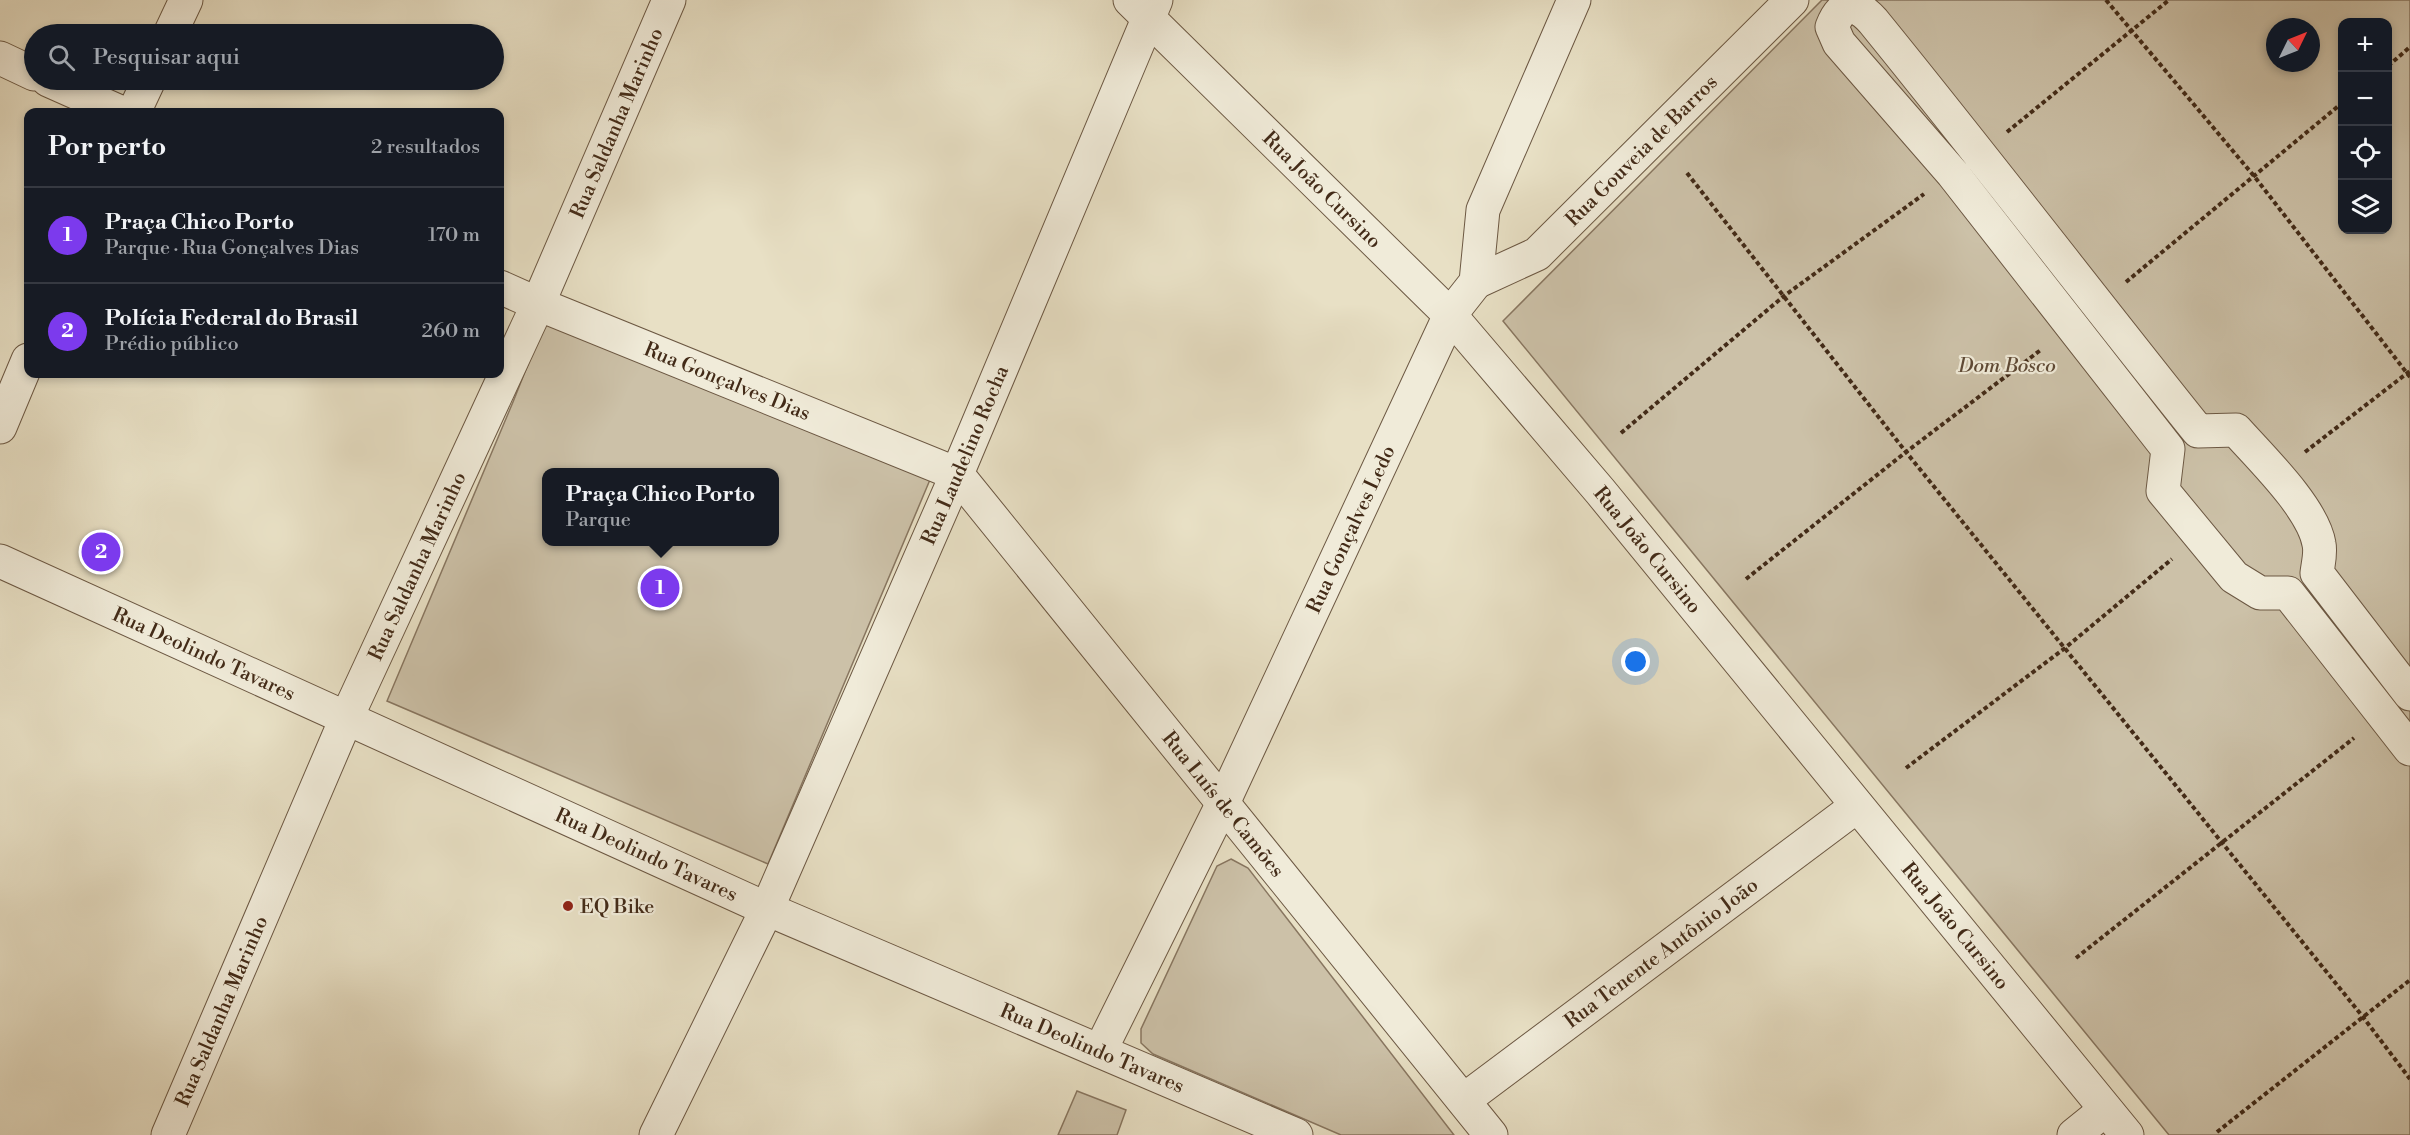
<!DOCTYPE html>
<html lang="pt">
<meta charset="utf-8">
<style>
:root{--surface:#171b24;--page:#242831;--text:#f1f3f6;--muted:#9ea1a6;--line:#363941;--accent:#7c3aed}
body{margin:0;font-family:"Libre Bodoni",serif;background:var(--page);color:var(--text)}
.controls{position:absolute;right:18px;top:18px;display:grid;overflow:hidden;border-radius:12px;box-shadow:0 3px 9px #0003}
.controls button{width:54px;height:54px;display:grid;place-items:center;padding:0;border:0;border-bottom:2px solid var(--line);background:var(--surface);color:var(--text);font:30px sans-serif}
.compass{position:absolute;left:2266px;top:18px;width:54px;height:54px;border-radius:50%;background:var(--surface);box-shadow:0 3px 9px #0003;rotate:47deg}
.you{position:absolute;left:1636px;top:662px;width:21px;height:21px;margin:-15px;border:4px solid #fff;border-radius:50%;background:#1a73e8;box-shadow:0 0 0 9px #1a73e833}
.badge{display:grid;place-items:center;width:39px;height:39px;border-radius:50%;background:var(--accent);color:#fff;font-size:20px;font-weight:700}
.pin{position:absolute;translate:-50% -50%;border:3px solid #fff;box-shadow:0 2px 6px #0006}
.popup{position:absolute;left:542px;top:468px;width:237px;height:78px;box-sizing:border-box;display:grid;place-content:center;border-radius:12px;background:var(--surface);filter:drop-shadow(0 2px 4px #0005);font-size:20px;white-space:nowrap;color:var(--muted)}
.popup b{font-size:22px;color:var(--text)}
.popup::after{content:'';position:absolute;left:50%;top:100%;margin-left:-12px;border:12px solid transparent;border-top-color:var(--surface)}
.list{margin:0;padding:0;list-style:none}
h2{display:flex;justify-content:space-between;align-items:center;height:78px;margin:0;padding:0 24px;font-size:26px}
h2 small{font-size:20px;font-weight:400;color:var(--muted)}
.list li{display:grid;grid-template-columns:39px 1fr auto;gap:18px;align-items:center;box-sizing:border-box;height:96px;padding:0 24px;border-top:2px solid var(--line)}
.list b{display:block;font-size:22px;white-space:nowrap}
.list p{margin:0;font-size:20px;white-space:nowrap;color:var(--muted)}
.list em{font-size:20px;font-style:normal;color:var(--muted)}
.icon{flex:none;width:33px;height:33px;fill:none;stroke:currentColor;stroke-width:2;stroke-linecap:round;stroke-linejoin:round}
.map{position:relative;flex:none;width:2410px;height:1135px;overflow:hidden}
.search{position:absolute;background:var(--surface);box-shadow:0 3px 9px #0003;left:24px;top:24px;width:480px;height:66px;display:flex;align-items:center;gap:15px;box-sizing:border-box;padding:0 21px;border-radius:33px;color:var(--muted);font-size:22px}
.panel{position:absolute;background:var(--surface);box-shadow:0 3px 9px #0003;left:24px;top:108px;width:480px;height:270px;border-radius:12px}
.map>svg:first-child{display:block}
</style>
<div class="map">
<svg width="2410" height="1135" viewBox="0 0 2410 1135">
<rect width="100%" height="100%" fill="#e8e0c5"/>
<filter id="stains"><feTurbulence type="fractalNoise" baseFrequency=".00333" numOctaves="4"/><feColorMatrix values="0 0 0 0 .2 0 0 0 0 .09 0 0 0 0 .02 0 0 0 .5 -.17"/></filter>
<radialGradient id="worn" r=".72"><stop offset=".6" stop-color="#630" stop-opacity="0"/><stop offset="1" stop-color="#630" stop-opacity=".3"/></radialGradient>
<g fill="#ccc1a8" stroke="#887660" stroke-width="1.5" fill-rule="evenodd">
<path d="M1822 0H2410V1135H2169L1503 321ZM2342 22H2388V230H2342ZM2275 27H2311V63H2275Z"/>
<path d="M548 314 932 475 768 864 387 701 513 402ZM546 472H774V542H546Z"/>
<path d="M1231 859 1248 868 1454 1135H1341L1153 1054 1141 1043V1029L1217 866Z"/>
<path d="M1077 1091 1126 1110 1117 1135H1058Z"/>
</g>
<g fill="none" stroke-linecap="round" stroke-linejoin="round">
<defs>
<g id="minor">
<path id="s1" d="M1130 0 1450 315 1600 491 2127 1135"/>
<path d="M170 34 186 0"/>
<path d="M0 58 34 74"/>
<path d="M48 80 120 112"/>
<path d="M134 112 149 80"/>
<path id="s2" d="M1476 282 1537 254 1792 0"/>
<path id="s3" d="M500 287 538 304 957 474 1491 1135"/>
<path d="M0 427 28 360"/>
<path id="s4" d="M0 561 767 909 1296 1135"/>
<path d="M2410 694 2317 573C2318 564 2321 553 2319 544 2313 508 2261 458 2236 430L2198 431C2089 295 1983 156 1873 21 1856 2 1842 1 1832 27L1839 43 1953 174 2168 449 2163 491 2234 577 2260 593H2288L2410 749"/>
<path id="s5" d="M1100 1051 1223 803 1450 315 1476 282 1483 210 1574 0"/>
<path id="s6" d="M1464 1100 1857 806"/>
<path id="s7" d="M168 1135 346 719 538 304 669 0"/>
<path id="s8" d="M656 1135 767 909 957 474 1156 0"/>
<path d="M2074 1135 2105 1110"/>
</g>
</defs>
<use href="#minor" stroke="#6c5843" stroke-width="35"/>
<g stroke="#432b18" stroke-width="4" stroke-dasharray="4.5 3" stroke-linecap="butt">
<path d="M2106 0 2254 176 2410 377"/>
<path d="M2388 66 2410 47"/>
<path d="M2007 132 2169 0"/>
<path d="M1687 173 1906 452 2363 1017 2410 1079"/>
<path d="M2126 282 2342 103"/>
<path d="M1621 433 1784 296 1924 194"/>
<path d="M2305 452 2410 371"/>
<path d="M1746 579 1906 452 2042 349"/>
<path d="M1906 768 2065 648 2172 559"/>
<path d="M2076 958 2354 738"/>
<path d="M2217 1132 2410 980"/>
</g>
<use href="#minor" stroke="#f0ebd9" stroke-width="33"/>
</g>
<circle fill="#8f2418" stroke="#f0ebd9" stroke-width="2" cx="568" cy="906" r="6"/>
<g text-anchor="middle" stroke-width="4.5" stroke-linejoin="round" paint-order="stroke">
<g font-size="20" fill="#432b18" stroke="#f0ebd9">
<text dy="7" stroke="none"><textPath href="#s7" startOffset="1107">Rua Saldanha Marinho</textPath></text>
<text dy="7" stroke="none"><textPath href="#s2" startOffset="214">Rua Gouveia de Barros</textPath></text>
<text dy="7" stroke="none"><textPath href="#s1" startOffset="270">Rua João Cursino</textPath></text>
<text dy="7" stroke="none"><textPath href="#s3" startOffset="246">Rua Gonçalves Dias</textPath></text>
<text dy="7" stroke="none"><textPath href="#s8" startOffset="747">Rua Laudelino Rocha</textPath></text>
<text dy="7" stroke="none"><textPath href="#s5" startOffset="579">Rua Gonçalves Ledo</textPath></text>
<text dy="7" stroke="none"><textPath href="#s1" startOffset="756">Rua João Cursino</textPath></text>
<text dy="7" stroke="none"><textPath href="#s7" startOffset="621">Rua Saldanha Marinho</textPath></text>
<text dy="7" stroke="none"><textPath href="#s4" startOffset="224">Rua Deolindo Tavares</textPath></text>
<text dy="7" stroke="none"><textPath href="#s3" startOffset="918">Rua Luís de Camões</textPath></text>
<text dy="7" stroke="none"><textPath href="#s4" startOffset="710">Rua Deolindo Tavares</textPath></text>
<text dy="7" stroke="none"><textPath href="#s1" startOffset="1242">Rua João Cursino</textPath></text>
<text dy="7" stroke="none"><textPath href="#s6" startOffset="246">Rua Tenente Antônio João</textPath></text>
<text dy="7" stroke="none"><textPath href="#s7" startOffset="135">Rua Saldanha Marinho</textPath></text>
<text dy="7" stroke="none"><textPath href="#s4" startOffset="1196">Rua Deolindo Tavares</textPath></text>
</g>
<g font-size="20" font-style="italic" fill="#5e4935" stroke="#f0ebd9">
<text x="2007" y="372">Dom Bosco</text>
</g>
<g font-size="20" fill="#432b18" stroke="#f0ebd9" text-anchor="start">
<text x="580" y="913">EQ Bike</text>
</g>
</g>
<rect width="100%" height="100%" filter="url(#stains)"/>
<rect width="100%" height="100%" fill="url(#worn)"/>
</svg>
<div class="controls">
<button>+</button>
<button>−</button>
<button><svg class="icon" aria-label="locate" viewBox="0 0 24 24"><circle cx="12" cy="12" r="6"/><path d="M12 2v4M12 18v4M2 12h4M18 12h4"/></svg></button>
<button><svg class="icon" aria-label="layers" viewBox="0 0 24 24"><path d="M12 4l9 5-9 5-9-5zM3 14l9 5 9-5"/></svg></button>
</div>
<svg class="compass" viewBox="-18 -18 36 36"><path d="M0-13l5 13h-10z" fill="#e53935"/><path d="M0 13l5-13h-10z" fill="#9ea1a6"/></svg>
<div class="you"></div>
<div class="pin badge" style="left:660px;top:588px">1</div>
<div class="popup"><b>Praça Chico Porto</b>Parque</div>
<div class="pin badge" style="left:101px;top:552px">2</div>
<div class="search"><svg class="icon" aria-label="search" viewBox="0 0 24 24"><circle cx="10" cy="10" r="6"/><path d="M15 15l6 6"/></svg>Pesquisar aqui</div>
<section class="panel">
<h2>Por perto<small>2 resultados</small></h2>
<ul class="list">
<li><span class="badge">1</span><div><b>Praça Chico Porto</b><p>Parque · Rua Gonçalves Dias</p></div><em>170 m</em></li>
<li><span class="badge">2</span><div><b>Polícia Federal do Brasil</b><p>Prédio público</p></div><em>260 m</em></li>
</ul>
</section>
</div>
